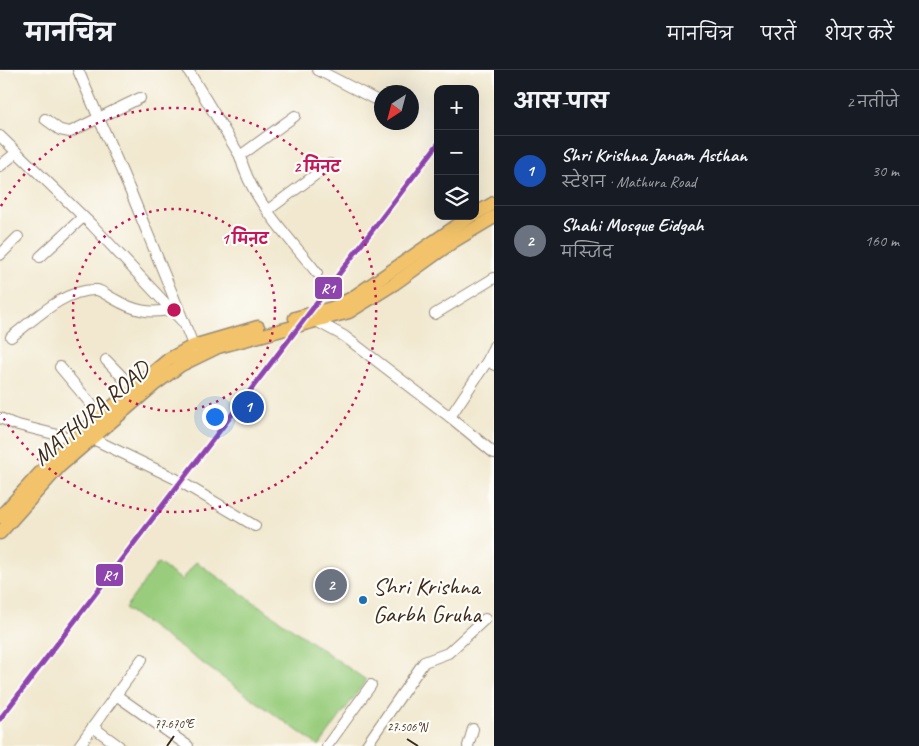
<!DOCTYPE html>
<html lang="hi">
<meta charset="utf-8">
<style>
:root{--surface:#171b24;--page:#20242c;--text:#f1f3f6;--muted:#9ea1a6;--line:#363941;--accent:#7c3aed}
body{margin:0;font-family:Caveat,"Playpen Sans Deva",sans-serif;background:var(--page);color:var(--text)}
.controls{position:absolute;right:15px;top:15px;display:grid;overflow:hidden;border-radius:10px;box-shadow:0 5px 20px #0002}
.controls button{width:45px;height:45px;display:grid;place-items:center;padding:0;border:0;border-bottom:1px solid var(--line);background:var(--surface);color:var(--text);font:25px sans-serif}
.compass{position:absolute;left:374px;top:15px;width:45px;height:45px;border-radius:50%;background:var(--surface);box-shadow:0 5px 20px #0002;rotate:216deg}
.you{position:absolute;left:214px;top:346px;width:18px;height:18px;margin:-12px;border:4px solid #fff;border-radius:50%;background:#1a73e8;box-shadow:0 0 0 8px #1a73e833}
.badge{display:grid;place-items:center;width:32px;height:32px;border-radius:50%;background:var(--accent);color:#fff;font-size:16px;font-weight:700}
.pin{position:absolute;translate:-50% -50%;border:2px solid #fff;box-shadow:0 1px 5px #0006}
.list{margin:0;padding:0;list-style:none}
h2{display:flex;justify-content:space-between;align-items:center;height:65px;margin:0;padding:0 20px;font-size:21px}
h2 small{font-size:16px;font-weight:400;color:var(--muted)}
.list li{display:grid;grid-template-columns:32px 1fr auto;gap:15px;align-items:center;box-sizing:border-box;height:70px;padding:0 20px;border-top:1px solid var(--line)}
.list b{display:block;font-size:19px;white-space:nowrap}
.list p{margin:0;font-size:16px;white-space:nowrap;color:var(--muted)}
.list em{font-size:16px;font-style:normal;color:var(--muted)}
.icon{flex:none;width:28px;height:28px;fill:none;stroke:currentColor;stroke-width:2;stroke-linecap:round;stroke-linejoin:round}
.map{position:relative;flex:none;width:494px;height:676px;overflow:hidden}
header{display:flex;align-items:center;gap:30px;box-sizing:border-box;height:70px;padding:0 25px;background:var(--surface);border-bottom:1px solid var(--line)}
header strong{font-size:24px}
nav{display:flex;gap:28px;margin-inline-start:auto;font-size:18px}
main{display:flex}
aside{flex:1;background:var(--surface)}
.map>svg:first-child{display:block}
</style>
<header>
<strong>मानचित्र</strong>
<nav><a>मानचित्र</a><a>परतें</a><a>शेयर करें</a></nav>
</header>
<main>
<div class="map">
<svg width="494" height="676" viewBox="0 0 494 676">
<rect width="100%" height="100%" fill="#fdfcf7"/>
<filter id="ink" filterUnits="userSpaceOnUse"><feTurbulence type="fractalNoise" baseFrequency=".02" numOctaves="2"/><feDisplacementMap in="SourceGraphic" scale="10" xChannelSelector="R" yChannelSelector="G"/><feConvolveMatrix kernelMatrix="1 2 1 2 8 2 1 2 1" color-interpolation-filters="sRGB"/></filter>
<filter id="wash" filterUnits="userSpaceOnUse"><feTurbulence type="fractalNoise" baseFrequency=".0096" numOctaves="4" result="noise"/><feDisplacementMap in="SourceGraphic" scale="20" xChannelSelector="R" yChannelSelector="G"/><feGaussianBlur stdDeviation="1.12" result="paint"/><feColorMatrix in="noise" values="0 0 0 0 0 0 0 0 0 0 0 0 0 0 0 0 0 1.4 0 .05"/><feComposite in="paint" operator="in"/></filter>
<g filter="url(#wash)">
<rect width="100%" height="100%" fill="#f1e8cf"/>
<path fill="#99cd7d" stroke="#6a7c4e" d="M196 492 366 610 319 676 125 538 158 493 182 510Z"/>
</g>
<g filter="url(#ink)">
<g fill="none" stroke-linecap="round" stroke-linejoin="round">
<defs>
<g id="minor">
<path d="M78 0 132 125 196 282"/>
<path d="M188 0 240 86C251 130 289 167 317 203"/>
<path d="M318 0 382 33"/>
<path d="M45 49 60 60 70 62 140 28"/>
<path d="M0 66 92 155 182 251"/>
<path d="M240 86 295 46"/>
<path d="M0 96 16 83"/>
<path d="M268 140 330 94"/>
<path d="M0 185 18 167"/>
<path d="M40 187 83 147"/>
<path d="M435 244 494 208"/>
<path d="M318 252 344 266 450 347 494 383"/>
<path d="M11 267C34 250 65 218 97 220 102 221 108 226 114 229 133 240 150 245 172 239"/>
<path d="M494 276 488 290 494 295"/>
<path d="M106 290 134 319"/>
<path d="M60 297 101 346"/>
<path d="M450 347 488 290"/>
<path d="M0 348 14 354 74 369"/>
<path d="M87 366 176 409 255 456"/>
<path d="M116 625 188 676"/>
<path d="M93 657 119 676"/>
<path d="M79 676 142 589"/>
<path d="M327 676 371 615"/>
<path d="M366 676 424 592 448 583 485 549"/>
<path d="M468 676 473 659"/>
</g>
<g id="major">
<path d="M475 144 494 133"/>
<path d="M295 248 332 238 352 228 471 146"/>
<path d="M0 447 48 394 74 369 169 289 193 276 258 257"/>
<path d="M0 463 60 396 154 315 181 295 218 277 349 242 394 214 454 171 494 147"/>
</g>
</defs>
<use href="#minor" stroke="#968976" stroke-width="12"/>
<use href="#major" stroke="#968976" stroke-width="15"/>
<use href="#minor" stroke="#fff" stroke-width="10"/>
<use href="#major" stroke="#f2c36a" stroke-width="12"/>
<defs>
<path id="rail-1" d="M0 649 438 74"/>
</defs>
<use href="#rail-1" stroke="#fdfcf7" stroke-width="9"/>
<use href="#rail-1" stroke="#8e44ad" stroke-width="5"/>
</g>
</g>
<path fill="none" stroke="#3b2a1e" stroke-width="2" d="M407 669 418 676M167 676 174 666"/>
<g fill="none" stroke="#c2185b" stroke-width="2.5" stroke-dasharray="2.5 5">
<circle cx="174" cy="240" r="101"/>
<path d="M1 136A202 202 0 1 1 1 344"/>
</g>
<circle fill="#1f6fb2" stroke="#fdfcf7" stroke-width="2" cx="363" cy="530" r="5"/>
<g text-anchor="middle" stroke-width="4.5" stroke-linejoin="round" paint-order="stroke">
<g font-size="24" fill="#3b2a1e" stroke="#fdfcf7">
<text transform="translate(91 343) rotate(-41)" y="8">MATHURA ROAD</text>
</g>
<g font-size="24" fill="#3b2a1e" stroke="#fdfcf7" text-anchor="start">
<text x="373" y="524">Shri Krishna<tspan x="373" dy="28">Garbh Gruha</tspan></text>
</g>
</g>
<g font-size="12" text-anchor="middle" fill="#3b2a1e" stroke="#fdfcf7" stroke-width="4.5" stroke-linejoin="round" paint-order="stroke">
<text x="174" y="658">77.670°E</text>
<text x="407" y="661">27.506°N</text>
</g>
<circle cx="174" cy="240" r="8" fill="#c2185b" stroke="#fdfcf7" stroke-width="2.5"/>
<g font-size="15" text-anchor="middle" font-weight="bold" fill="#c2185b" stroke="#fdfcf7" stroke-width="4.5" stroke-linejoin="round" paint-order="stroke">
<text x="317" y="102">2 मिनट</text>
<text x="245" y="174">1 मिनट</text>
</g>
<g stroke="#fdfcf7" stroke-width="2">
<rect x="314" y="206" width="29" height="24" rx="5" fill="#8e44ad"/>
<rect x="95" y="493" width="29" height="24" rx="5" fill="#8e44ad"/>
</g>
<g font-size="14" text-anchor="middle" font-weight="bold" fill="#fff">
<text x="328" y="223">R1</text>
<text x="110" y="510">R1</text>
</g>
</svg>
<div class="controls">
<button>+</button>
<button>−</button>
<button><svg class="icon" aria-label="layers" viewBox="0 0 24 24"><path d="M12 4l9 5-9 5-9-5zM3 14l9 5 9-5"/></svg></button>
</div>
<svg class="compass" viewBox="-18 -18 36 36"><path d="M0-13l5 13h-10z" fill="#e53935"/><path d="M0 13l5-13h-10z" fill="#9ea1a6"/></svg>
<div class="you"></div>
<div class="pin badge" style="left:248px;top:337px;background:#1a4fb4">1</div>
<div class="pin badge" style="left:331px;top:515px;background:#6b7280">2</div>
</div>
<aside>
<h2>आस-पास<small>2 नतीजे</small></h2>
<ul class="list">
<li><span class="badge" style="background:#1a4fb4">1</span><div><b>Shri Krishna Janam Asthan</b><p>स्टेशन · Mathura Road</p></div><em>30 m</em></li>
<li><span class="badge" style="background:#6b7280">2</span><div><b>Shahi Mosque Eidgah</b><p>मस्जिद</p></div><em>160 m</em></li>
</ul>
</aside>
</main>
